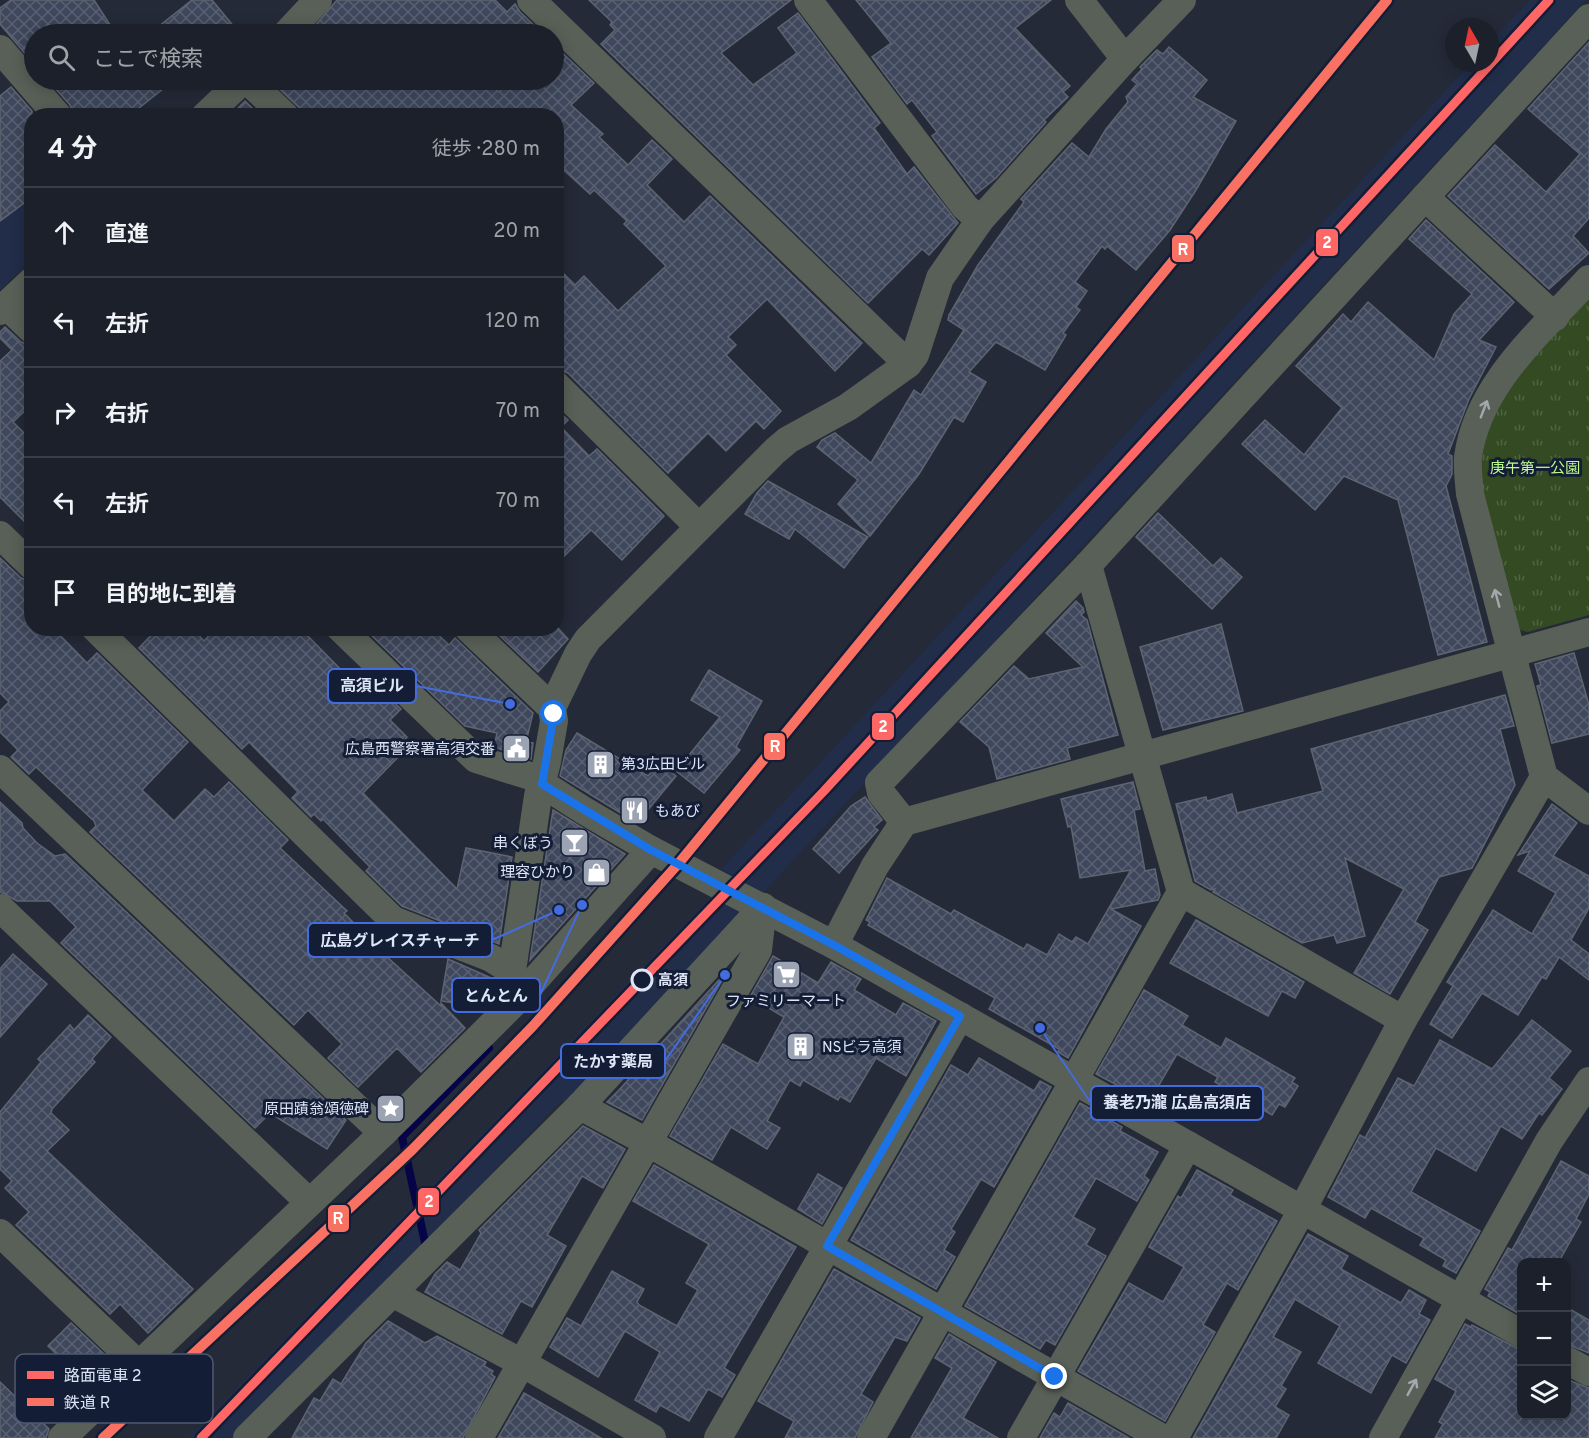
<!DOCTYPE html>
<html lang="ja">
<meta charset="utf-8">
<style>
:root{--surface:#1b202a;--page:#242832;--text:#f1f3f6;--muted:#a0a3a8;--line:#393e47}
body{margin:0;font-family:Overpass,"Noto Sans JP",sans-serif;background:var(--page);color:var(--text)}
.controls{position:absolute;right:18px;bottom:18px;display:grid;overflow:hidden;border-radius:12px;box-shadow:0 3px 15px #0003}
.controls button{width:54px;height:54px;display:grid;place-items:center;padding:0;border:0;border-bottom:2px solid var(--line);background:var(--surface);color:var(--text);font:30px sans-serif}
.compass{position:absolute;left:1445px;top:18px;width:54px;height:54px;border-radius:50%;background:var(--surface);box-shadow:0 3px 15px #0003;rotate:351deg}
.stop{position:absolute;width:18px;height:18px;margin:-14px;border:4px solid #1a73e8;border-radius:50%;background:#fff}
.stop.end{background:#1a73e8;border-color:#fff;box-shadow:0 2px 6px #0008}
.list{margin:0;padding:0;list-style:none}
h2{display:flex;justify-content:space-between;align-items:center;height:78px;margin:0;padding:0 24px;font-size:26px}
h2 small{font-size:20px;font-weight:400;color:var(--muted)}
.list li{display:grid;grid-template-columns:39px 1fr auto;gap:18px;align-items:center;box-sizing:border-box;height:90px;padding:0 24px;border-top:2px solid var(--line)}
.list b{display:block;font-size:22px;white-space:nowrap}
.list em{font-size:20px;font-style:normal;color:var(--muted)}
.icon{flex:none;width:33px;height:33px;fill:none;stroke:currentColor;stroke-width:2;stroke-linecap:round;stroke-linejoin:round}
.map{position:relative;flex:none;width:1589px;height:1438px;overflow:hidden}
.search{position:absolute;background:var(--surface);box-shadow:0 3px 15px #0003;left:24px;top:24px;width:540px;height:66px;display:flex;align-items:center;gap:15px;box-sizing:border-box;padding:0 21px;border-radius:33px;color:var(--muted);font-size:22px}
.panel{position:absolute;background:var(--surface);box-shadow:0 3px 15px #0003;left:24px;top:108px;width:540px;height:528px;border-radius:24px}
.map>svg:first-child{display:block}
</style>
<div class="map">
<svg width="1589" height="1438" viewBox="0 0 1589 1438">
<defs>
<pattern id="park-tufts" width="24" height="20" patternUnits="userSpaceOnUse" patternTransform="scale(1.5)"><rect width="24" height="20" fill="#334a22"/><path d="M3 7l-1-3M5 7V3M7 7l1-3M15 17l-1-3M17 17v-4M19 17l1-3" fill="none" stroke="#506443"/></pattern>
<pattern id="building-cross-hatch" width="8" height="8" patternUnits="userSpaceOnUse" patternTransform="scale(1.5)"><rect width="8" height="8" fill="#3e475b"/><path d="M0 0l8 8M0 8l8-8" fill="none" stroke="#596173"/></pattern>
</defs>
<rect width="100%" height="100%" fill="#242a38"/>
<g fill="#212d49">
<path d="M1530 0H1586L567 1106 561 1101 238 1438H189L731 875 721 869 1471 63H1490V42Z"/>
<path d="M31 143V259L0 290V166Z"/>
</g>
<path fill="url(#park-tufts)" d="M1589 293V615L1528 632 1517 629 1482 499 1480 467 1487 430 1499 399Z"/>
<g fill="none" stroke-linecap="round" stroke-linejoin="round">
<path stroke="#050447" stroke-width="8" d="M426 1247 402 1137 489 1048"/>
</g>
<g fill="url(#building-cross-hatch)" stroke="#5e6470" stroke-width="1.5">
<path d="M11 0H94L116 34H34V64L0 24V8Z"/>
<path d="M192 0H212L240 34H149Z"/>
<path d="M337 0H495L507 12 515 4 520 12 543 34H308Z"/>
<path d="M589 0H791L721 53 753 85 797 53 778 28 798 13 880 123 874 128 907 174 914 167 958 223 929 255 922 249 868 303 601 44 615 30 610 25 612 22Z"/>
<path d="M856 0H1051L1015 28 1070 86 1063 92 1068 97 1044 120 1046 122 996 178 976 194 932 136 937 132 912 100 907 104 872 57 891 43Z"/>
<path d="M1589 42V218L1573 236 1589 253 1549 289 1448 196 1495 145 1546 192 1580 154 1528 109Z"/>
<path d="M554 45 594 83 571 105 603 134 599 137 628 165 652 140 672 159 647 185 684 222 710 196 862 343 835 371 767 299 728 337 736 345 726 355 781 411 764 429 756 421 726 451 708 433 668 473 568 373 556 369V266L575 285 584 276 618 311 666 266 624 224 627 221 594 190 590 194 556 163V116H474L468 110 461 116H308L270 80H486L499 92 511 80H554Z"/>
<path d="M1169 47 1207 80 1193 97 1236 121 1196 190 1170 230 1136 270 1107 246 1105 249 1102 246 1075 282 1087 291 1076 307 1080 310 1063 333 1066 335 1045 370 996 342 969 372 986 382 963 422 954 417 919 474 870 536 838 504 858 480 817 447 822 440 835 433 871 463 914 390 921 395 964 330 948 320 949 315 978 265 1024 202 1021 199 1072 143 1089 157 1106 129 1128 102 1126 97 1137 84 1132 80 1142 69 1140 67 1157 50 1163 54Z"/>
<path d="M48 80H174L129 116H74L70 105Z"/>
<path d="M11 87 32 111V197L0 221V96Z"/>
<path d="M245 101 260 116H230Z"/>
<path d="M1426 220 1514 302 1479 340 1496 347 1469 399 1448 454 1452 456V474L1446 486 1487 642 1438 655 1398 500 1344 476 1315 510 1242 444 1265 420 1304 455 1342 408 1296 366 1343 314 1351 322 1368 302 1434 360 1454 314 1472 294 1409 239Z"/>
<path d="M5 327 21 342 32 346V404L13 422 32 441V529L0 497V361L12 350 0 338V332Z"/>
<path d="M556 409 568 420 561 427 589 456 597 449 664 516 622 560 591 530 556 564Z"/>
<path d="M768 481 868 537 844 568 795 529 789 539 745 514 757 493Z"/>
<path d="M1158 513 1213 566 1221 558 1242 577 1212 609 1136 537Z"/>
<path d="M0 558 21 578 32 582V628H53L87 663 97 653 188 742 142 790 174 821 205 789 214 797 229 782 288 840 280 848 347 911 344 913 386 956 441 1006V1003L465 1028 421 1072 397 1048 358 1087 328 1058 342 1044 308 1010 294 1025 90 832 96 826 94 821 36 767 29 774 11 757 18 750 0 732V711L9 702 0 693Z"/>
<path d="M1076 601 1083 608 1084 612 1081 615 1087 620 1118 735 1067 748 1070 759 997 779 989 747 960 722 1014 666 1029 679 1083 667 1046 633Z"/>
<path d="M1221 624 1243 711 1163 730 1140 647Z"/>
<path d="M158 628H192L204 641 216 628H300L351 680 361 671 401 709 390 720 407 737 401 744 406 749 363 793 457 889 466 848 512 857 499 944 402 906 366 871 370 867 323 819 321 821 314 814 311 817 292 798 298 792 249 742 242 749 139 648Z"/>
<path d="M364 628H431L449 645 455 638 533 713 526 742 533 743 531 759 494 747 497 733 465 726Z"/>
<path d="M504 628H558L568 639 538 672 498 634Z"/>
<path d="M1574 653 1589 705V734L1552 743 1537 686 1541 685 1535 664Z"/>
<path d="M709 670 762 701 736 747 740 750 704 793 676 771 720 717 691 700Z"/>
<path d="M1505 695 1514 726 1500 729 1515 785 1472 868 1439 877 1415 922 1428 930 1390 994 1354 973 1404 889 1345 858 1365 936 1337 943 1334 935 1302 943 1213 892 1215 889 1211 890 1195 881 1176 804 1206 797 1207 801 1232 794 1237 813 1323 791 1311 749Z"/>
<path d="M577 733 648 776 659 763 676 776 637 823 560 776 566 750Z"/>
<path d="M1133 782 1140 809 1134 810 1145 871 1155 869 1160 895 1158 900 1111 909 1141 926 1068 1058 1058 1052 1059 1049 989 1009 995 998 868 925 870 922 866 920 887 878 951 914 954 910 1024 949 1027 944 1047 955 1059 934 1072 942 1076 937 1088 944 1131 870 1080 878 1071 826 1068 827 1061 799Z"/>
<path d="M865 797 882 820 874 827 878 830 839 873 813 849 851 806Z"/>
<path d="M0 802 22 823 23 828 37 843 55 856 65 854 346 1120 327 1149 270 1113 255 1128 61 943 76 927 50 901H17L0 892Z"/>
<path d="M1552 804 1577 823 1553 856 1589 876V908L1571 940 1589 954V980L1559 957 1546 979 1542 977 1518 1015 1482 993 1452 1038 1430 1024 1453 986 1447 982 1493 910 1532 934 1556 893 1518 871 1530 851 1518 855Z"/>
<path d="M553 810 625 854 530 960Z"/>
<path d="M1196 920 1304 982 1295 998 1282 991 1268 1016 1170 963Z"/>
<path d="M13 954 47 984 0 1037V969Z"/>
<path d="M773 956 818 983 831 962 861 979 854 990 896 1015 903 1003 936 1021 906 1076 876 1058 850 1102 840 1096 838 1100 803 1080 800 1086 790 1080 767 1121 780 1128 767 1149 731 1127 712 1160 670 1136 723 1044 758 1064 784 1017 750 997Z"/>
<path d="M448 959 496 980 497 997 486 1008 441 1001Z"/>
<path d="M728 970 642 1120 607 1102 619 1090Z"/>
<path d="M1144 990 1188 1016 1182 1025 1221 1048 1226 1038 1295 1078 1292 1082 1298 1086 1285 1107 1279 1104 1272 1115 1215 1082 1218 1077 1177 1054 1149 1102 1096 1074Z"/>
<path d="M88 1015 111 1037 92 1059 95 1062 52 1109 51 1113 69 1130 47 1151 193 1289 148 1333 120 1304 110 1314 16 1225 29 1212 5 1188 12 1181 0 1169V1112L41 1062 38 1059 70 1025 74 1030Z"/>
<path d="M1532 1020 1571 1051 1549 1078 1562 1089 1542 1115 1539 1113 1522 1139 1501 1126 1476 1171 1436 1148 1411 1192 1480 1231 1456 1273 1443 1266 1446 1260 1420 1245 1424 1238 1371 1208 1365 1218 1328 1197 1360 1135 1365 1138 1398 1078 1414 1086 1440 1040 1492 1069Z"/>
<path d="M979 1058 1034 1091 1040 1081 1051 1087 994 1187 981 1179 951 1229 955 1232 944 1250 955 1257 936 1289 851 1240 951 1065 968 1075Z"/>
<path d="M1080 1103 1122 1127 1120 1131 1158 1152 1144 1176 1149 1180 1137 1201 1096 1178 1073 1217 1095 1229 1086 1245 1106 1256 1055 1345 1046 1340 1040 1349 965 1306Z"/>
<path d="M583 1126 625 1149 603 1188 582 1176 547 1235 566 1246 532 1307 521 1301 502 1334 425 1292 435 1274 447 1262 460 1270 481 1233 479 1230Z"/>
<path d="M1561 1161 1589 1176V1194L1576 1219 1581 1222 1558 1263H1521V1315L1488 1296 1490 1292 1485 1289 1508 1248 1512 1250Z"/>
<path d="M654 1165 796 1247 724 1368 735 1375 722 1397 708 1389 689 1421 660 1405 656 1412 635 1400 660 1352 625 1331 598 1377 550 1347 567 1318 581 1326 612 1271 644 1289 637 1302 639 1305 677 1326 698 1290 686 1283 709 1244 633 1201Z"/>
<path d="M1197 1170 1233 1190 1230 1195 1277 1221 1238 1290 1227 1283 1203 1325 1215 1332 1165 1421 1078 1371 1129 1283 1163 1302 1184 1267 1149 1247 1178 1196 1181 1198Z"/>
<path d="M818 1174 842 1188 822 1224 798 1209Z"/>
<path d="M1308 1234 1348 1256 1341 1269 1401 1303 1409 1290 1426 1300 1419 1314 1430 1320 1406 1363 1392 1355 1371 1393 1318 1363 1340 1326 1295 1299 1273 1337 1301 1352 1281 1386 1286 1389 1275 1407 1289 1415 1276 1438H1193Z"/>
<path d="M834 1269 920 1318 907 1341 895 1337 861 1394 873 1402 855 1438H785L794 1421 758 1401Z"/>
<path d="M1566 1307 1589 1320V1353L1566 1344Z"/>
<path d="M388 1321 425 1343 437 1336 486 1362 484 1366 493 1371 491 1374 495 1377 463 1438H292L314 1398 320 1401 333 1379 341 1384 366 1343Z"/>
<path d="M71 1323 103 1353 80 1377 48 1346Z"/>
<path d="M1465 1324 1471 1327 1472 1325 1521 1350V1416H1566V1379L1589 1388V1438H1435L1443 1424 1439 1422 1456 1391 1435 1379Z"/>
<path d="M949 1334 996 1362 963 1418 998 1438H911L952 1368 935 1358Z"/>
<path d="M0 1382 49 1429 46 1438H0Z"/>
<path d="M524 1393 601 1438H498Z"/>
<path d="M1068 1403 1129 1438H1040L1054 1413 1060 1417Z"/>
</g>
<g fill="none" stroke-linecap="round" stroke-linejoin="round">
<g stroke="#596057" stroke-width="28">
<path d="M531 0 908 364"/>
<path d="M808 0 965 207 980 220"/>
<path d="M1079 0 1125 59"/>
<path d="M286 34 318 0"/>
<path d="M0 49 58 116"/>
<path d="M247 80 285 116"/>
<path d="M205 116 243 80"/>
<path d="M1425 197 1555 317"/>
<path d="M1589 279C1542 331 1478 383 1468 457 1467 469 1469 482 1470 494L1544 777 1589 811"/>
<path d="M6 305 32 330"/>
<path d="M0 311 32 281"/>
<path d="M556 385 698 526"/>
<path d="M0 535 32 566"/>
<path d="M95 628 393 920 491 958 512 971"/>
<path d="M340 628 476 759 530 776 583 810 651 850 834 945 1522 1334"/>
<path d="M468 628 552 708"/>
<path d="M0 769 383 1133"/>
<path d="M904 822 881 793 879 783 1088 565 1589 18"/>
<path d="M1181 892 1403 1020"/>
<path d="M0 908 309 1202"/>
<path d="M834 945 875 866 904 822 1589 632"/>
<path d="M517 1000 513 996 512 971 538 796 547 762 554 721 552 708 578 654 588 639 775 451 788 440 848 407 908 364 915 355 940 278 980 220 1125 59 1182 0"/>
<path d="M580 1106 647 1142 1162 1438"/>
<path d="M0 1233 140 1366"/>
<path d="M394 1294 522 1363 652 1438"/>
<path d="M1566 1360 1589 1372"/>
<path d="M62 1438 383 1133 517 1000 651 850"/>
<path d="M247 1438 580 1106 763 907"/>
<path d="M479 1438 758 950 763 907"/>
<path d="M718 1438 960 1016"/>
<path d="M871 1438 1181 892 1088 565"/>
<path d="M1021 1438 1188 1145"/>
<path d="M1174 1438 1302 1210 1403 1020 1544 777"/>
<path d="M1383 1438 1549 1141 1589 1081"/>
</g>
<defs>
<path id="rail-1" d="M103 1438 412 1150 533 1026 679 863 1387 0"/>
</defs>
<use href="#rail-1" stroke="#131d35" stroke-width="15"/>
<use href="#rail-1" stroke="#f87162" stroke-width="10"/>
<defs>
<path id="tram-1" d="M201 1438 824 791 1549 0"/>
</defs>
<use href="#tram-1" stroke="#131d35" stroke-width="14"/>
<use href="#tram-1" stroke="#f66" stroke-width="9"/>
</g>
<defs><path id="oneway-shaft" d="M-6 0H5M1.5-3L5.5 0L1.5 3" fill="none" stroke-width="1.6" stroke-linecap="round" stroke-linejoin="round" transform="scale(1.5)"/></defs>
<g stroke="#a2a9ae">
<use href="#oneway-shaft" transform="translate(1484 409) rotate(-69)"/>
<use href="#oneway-shaft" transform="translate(1497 598) rotate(-105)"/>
<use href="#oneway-shaft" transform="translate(1412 1387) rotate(-61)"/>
</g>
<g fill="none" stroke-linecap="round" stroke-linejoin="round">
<path stroke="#1a73e8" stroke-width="8" d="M554 714 542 784 651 850 834 945 960 1016 827 1246 1055 1377"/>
</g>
<defs>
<symbol id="civic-square" viewBox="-11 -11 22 22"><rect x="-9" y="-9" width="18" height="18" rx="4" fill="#9ca4b4" stroke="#131d35"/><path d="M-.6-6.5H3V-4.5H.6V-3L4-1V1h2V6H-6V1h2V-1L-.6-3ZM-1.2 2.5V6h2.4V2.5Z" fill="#fff"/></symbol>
<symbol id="building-square" viewBox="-11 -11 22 22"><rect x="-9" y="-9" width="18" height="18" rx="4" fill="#9ca4b4" stroke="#131d35"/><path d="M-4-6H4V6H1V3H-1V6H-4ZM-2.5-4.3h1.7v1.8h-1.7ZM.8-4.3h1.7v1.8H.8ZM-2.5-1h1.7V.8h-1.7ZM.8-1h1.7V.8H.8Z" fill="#fff"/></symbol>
<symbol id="restaurant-square" viewBox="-11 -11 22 22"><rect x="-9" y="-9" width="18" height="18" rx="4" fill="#9ca4b4" stroke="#131d35"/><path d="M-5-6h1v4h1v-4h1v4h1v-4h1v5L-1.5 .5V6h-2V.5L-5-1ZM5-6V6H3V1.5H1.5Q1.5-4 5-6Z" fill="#fff"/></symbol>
<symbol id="bar-square" viewBox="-11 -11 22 22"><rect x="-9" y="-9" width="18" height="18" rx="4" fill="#9ca4b4" stroke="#131d35"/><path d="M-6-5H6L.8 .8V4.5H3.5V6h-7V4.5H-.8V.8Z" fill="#fff"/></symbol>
<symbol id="shop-square" viewBox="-11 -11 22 22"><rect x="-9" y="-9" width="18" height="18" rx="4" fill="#9ca4b4" stroke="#131d35"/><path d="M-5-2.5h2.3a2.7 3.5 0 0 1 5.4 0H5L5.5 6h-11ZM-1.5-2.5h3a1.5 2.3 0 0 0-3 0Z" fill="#fff"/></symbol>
<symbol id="supermarket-square" viewBox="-11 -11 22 22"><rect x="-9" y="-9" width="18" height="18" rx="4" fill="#9ca4b4" stroke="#131d35"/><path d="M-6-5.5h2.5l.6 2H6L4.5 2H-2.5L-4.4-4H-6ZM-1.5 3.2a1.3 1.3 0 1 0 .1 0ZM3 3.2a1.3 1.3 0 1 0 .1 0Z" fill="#fff"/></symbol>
<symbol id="sight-square" viewBox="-11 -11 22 22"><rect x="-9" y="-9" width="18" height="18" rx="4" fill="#9ca4b4" stroke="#131d35"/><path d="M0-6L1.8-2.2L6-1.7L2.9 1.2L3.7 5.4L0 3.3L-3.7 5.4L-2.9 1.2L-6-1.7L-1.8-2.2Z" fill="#fff"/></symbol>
</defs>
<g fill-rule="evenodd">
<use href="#civic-square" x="500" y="732" width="33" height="33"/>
<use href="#building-square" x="584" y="748" width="33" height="33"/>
<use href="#restaurant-square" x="618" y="794" width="33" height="33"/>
<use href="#bar-square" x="558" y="826" width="33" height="33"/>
<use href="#shop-square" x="580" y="856" width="33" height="33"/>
<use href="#supermarket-square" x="770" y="958" width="33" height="33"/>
<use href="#building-square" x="784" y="1030" width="33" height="33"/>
<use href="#sight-square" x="374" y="1092" width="33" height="33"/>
</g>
<circle fill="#131d35" stroke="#dde5f6" stroke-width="3" cx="642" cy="980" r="10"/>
<g text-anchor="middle" stroke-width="6" stroke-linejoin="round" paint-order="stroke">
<g font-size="15" fill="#baf98a" stroke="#131d35">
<text x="1535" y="473">庚午第一公園</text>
</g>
<g font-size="15" fill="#dde5f6" stroke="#131d35" text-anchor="end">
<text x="495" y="754">広島西警察署高須交番</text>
<text x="621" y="769" text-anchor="start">第3広田ビル</text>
<text x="655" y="816" text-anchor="start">もあび</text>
<text x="553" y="848">串くぼう</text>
<text x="575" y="877">理容ひかり</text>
<text x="786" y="1006" text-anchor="middle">ファミリーマート</text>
<text x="822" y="1052" text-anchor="start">NSビラ高須</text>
<text x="369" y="1114">原田蹟翁頌徳碑</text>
</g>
<g font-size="15" font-weight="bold" fill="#dde5f6" stroke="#131d35" text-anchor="start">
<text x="658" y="985">高須</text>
</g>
</g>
<rect x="15" y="1354" width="198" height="69" rx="9" fill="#131d35" stroke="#50596f" stroke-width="1.5"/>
<rect x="27" y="1371" width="27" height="8" fill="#f66"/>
<rect x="27" y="1398" width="27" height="8" fill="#f87162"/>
<g font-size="16" fill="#dde5f6">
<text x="64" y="1381">路面電車 2</text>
<text x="64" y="1408">鉄道 R</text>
</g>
<path fill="none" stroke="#436cde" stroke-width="2" d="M510 704L416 686M559 910L492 940M582 905L540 995M725 975L665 1061M1040 1028L1091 1103"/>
<g fill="#436cde" stroke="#131d35" stroke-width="2">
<circle cx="510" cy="704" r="6"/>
<circle cx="559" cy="910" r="6"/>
<circle cx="582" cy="905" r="6"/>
<circle cx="725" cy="975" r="6"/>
<circle cx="1040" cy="1028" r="6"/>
</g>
<g fill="#131d35" stroke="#436cde" stroke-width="2">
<rect x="328" y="669" width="88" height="34" rx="6"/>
<rect x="308" y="923" width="184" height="34" rx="6"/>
<rect x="452" y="978" width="88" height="34" rx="6"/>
<rect x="561" y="1044" width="104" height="34" rx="6"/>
<rect x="1091" y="1086" width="172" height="34" rx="6"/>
</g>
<g font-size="16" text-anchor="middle" font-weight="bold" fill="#dde5f6">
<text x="372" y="691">高須ビル</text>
<text x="400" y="946">広島グレイスチャーチ</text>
<text x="496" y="1001">とんとん</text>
<text x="613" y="1067">たかす薬局</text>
<text x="1177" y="1108">養老乃瀧 広島高須店</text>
</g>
<g stroke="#131d35" stroke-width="2">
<rect x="1315" y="228" width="24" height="29" rx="6" fill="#f66"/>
<rect x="1171" y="234" width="24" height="29" rx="6" fill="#f87162"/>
<rect x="871" y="712" width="24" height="29" rx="6" fill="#f66"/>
<rect x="763" y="732" width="23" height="29" rx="6" fill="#f87162"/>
<rect x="417" y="1187" width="23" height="29" rx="6" fill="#f66"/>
<rect x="327" y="1204" width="23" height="29" rx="6" fill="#f87162"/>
</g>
<g font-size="16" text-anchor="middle" font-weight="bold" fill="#fff">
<text x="1327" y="248">2</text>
<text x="1183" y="255">R</text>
<text x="883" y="732">2</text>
<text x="775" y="752">R</text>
<text x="429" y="1207">2</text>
<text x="338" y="1224">R</text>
</g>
</svg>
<div class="controls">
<button>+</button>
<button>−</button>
<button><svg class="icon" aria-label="layers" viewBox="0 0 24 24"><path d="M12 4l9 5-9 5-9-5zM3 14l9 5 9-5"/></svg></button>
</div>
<svg class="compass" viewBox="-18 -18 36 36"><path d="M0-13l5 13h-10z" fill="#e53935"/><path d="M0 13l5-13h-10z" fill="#a0a3a8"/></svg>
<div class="stop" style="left:554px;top:714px"></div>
<div class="stop end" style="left:1055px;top:1377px"></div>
<div class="search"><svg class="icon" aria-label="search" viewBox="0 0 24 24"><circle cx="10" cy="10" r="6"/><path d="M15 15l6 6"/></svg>ここで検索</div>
<section class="panel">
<h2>4 分<small>徒歩 · 280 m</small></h2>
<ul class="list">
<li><svg class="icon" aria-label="ahead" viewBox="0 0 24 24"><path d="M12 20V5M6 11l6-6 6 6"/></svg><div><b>直進</b></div><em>20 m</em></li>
<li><svg class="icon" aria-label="left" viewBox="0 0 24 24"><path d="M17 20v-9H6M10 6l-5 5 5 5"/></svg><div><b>左折</b></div><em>120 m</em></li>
<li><svg class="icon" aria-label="right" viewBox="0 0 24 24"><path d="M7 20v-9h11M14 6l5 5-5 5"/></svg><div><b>右折</b></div><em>70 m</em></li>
<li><svg class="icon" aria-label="left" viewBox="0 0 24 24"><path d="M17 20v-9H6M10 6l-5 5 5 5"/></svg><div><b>左折</b></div><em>70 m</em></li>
<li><svg class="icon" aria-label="arrive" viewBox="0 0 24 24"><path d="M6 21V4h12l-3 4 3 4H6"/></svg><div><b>目的地に到着</b></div></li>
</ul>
</section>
</div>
